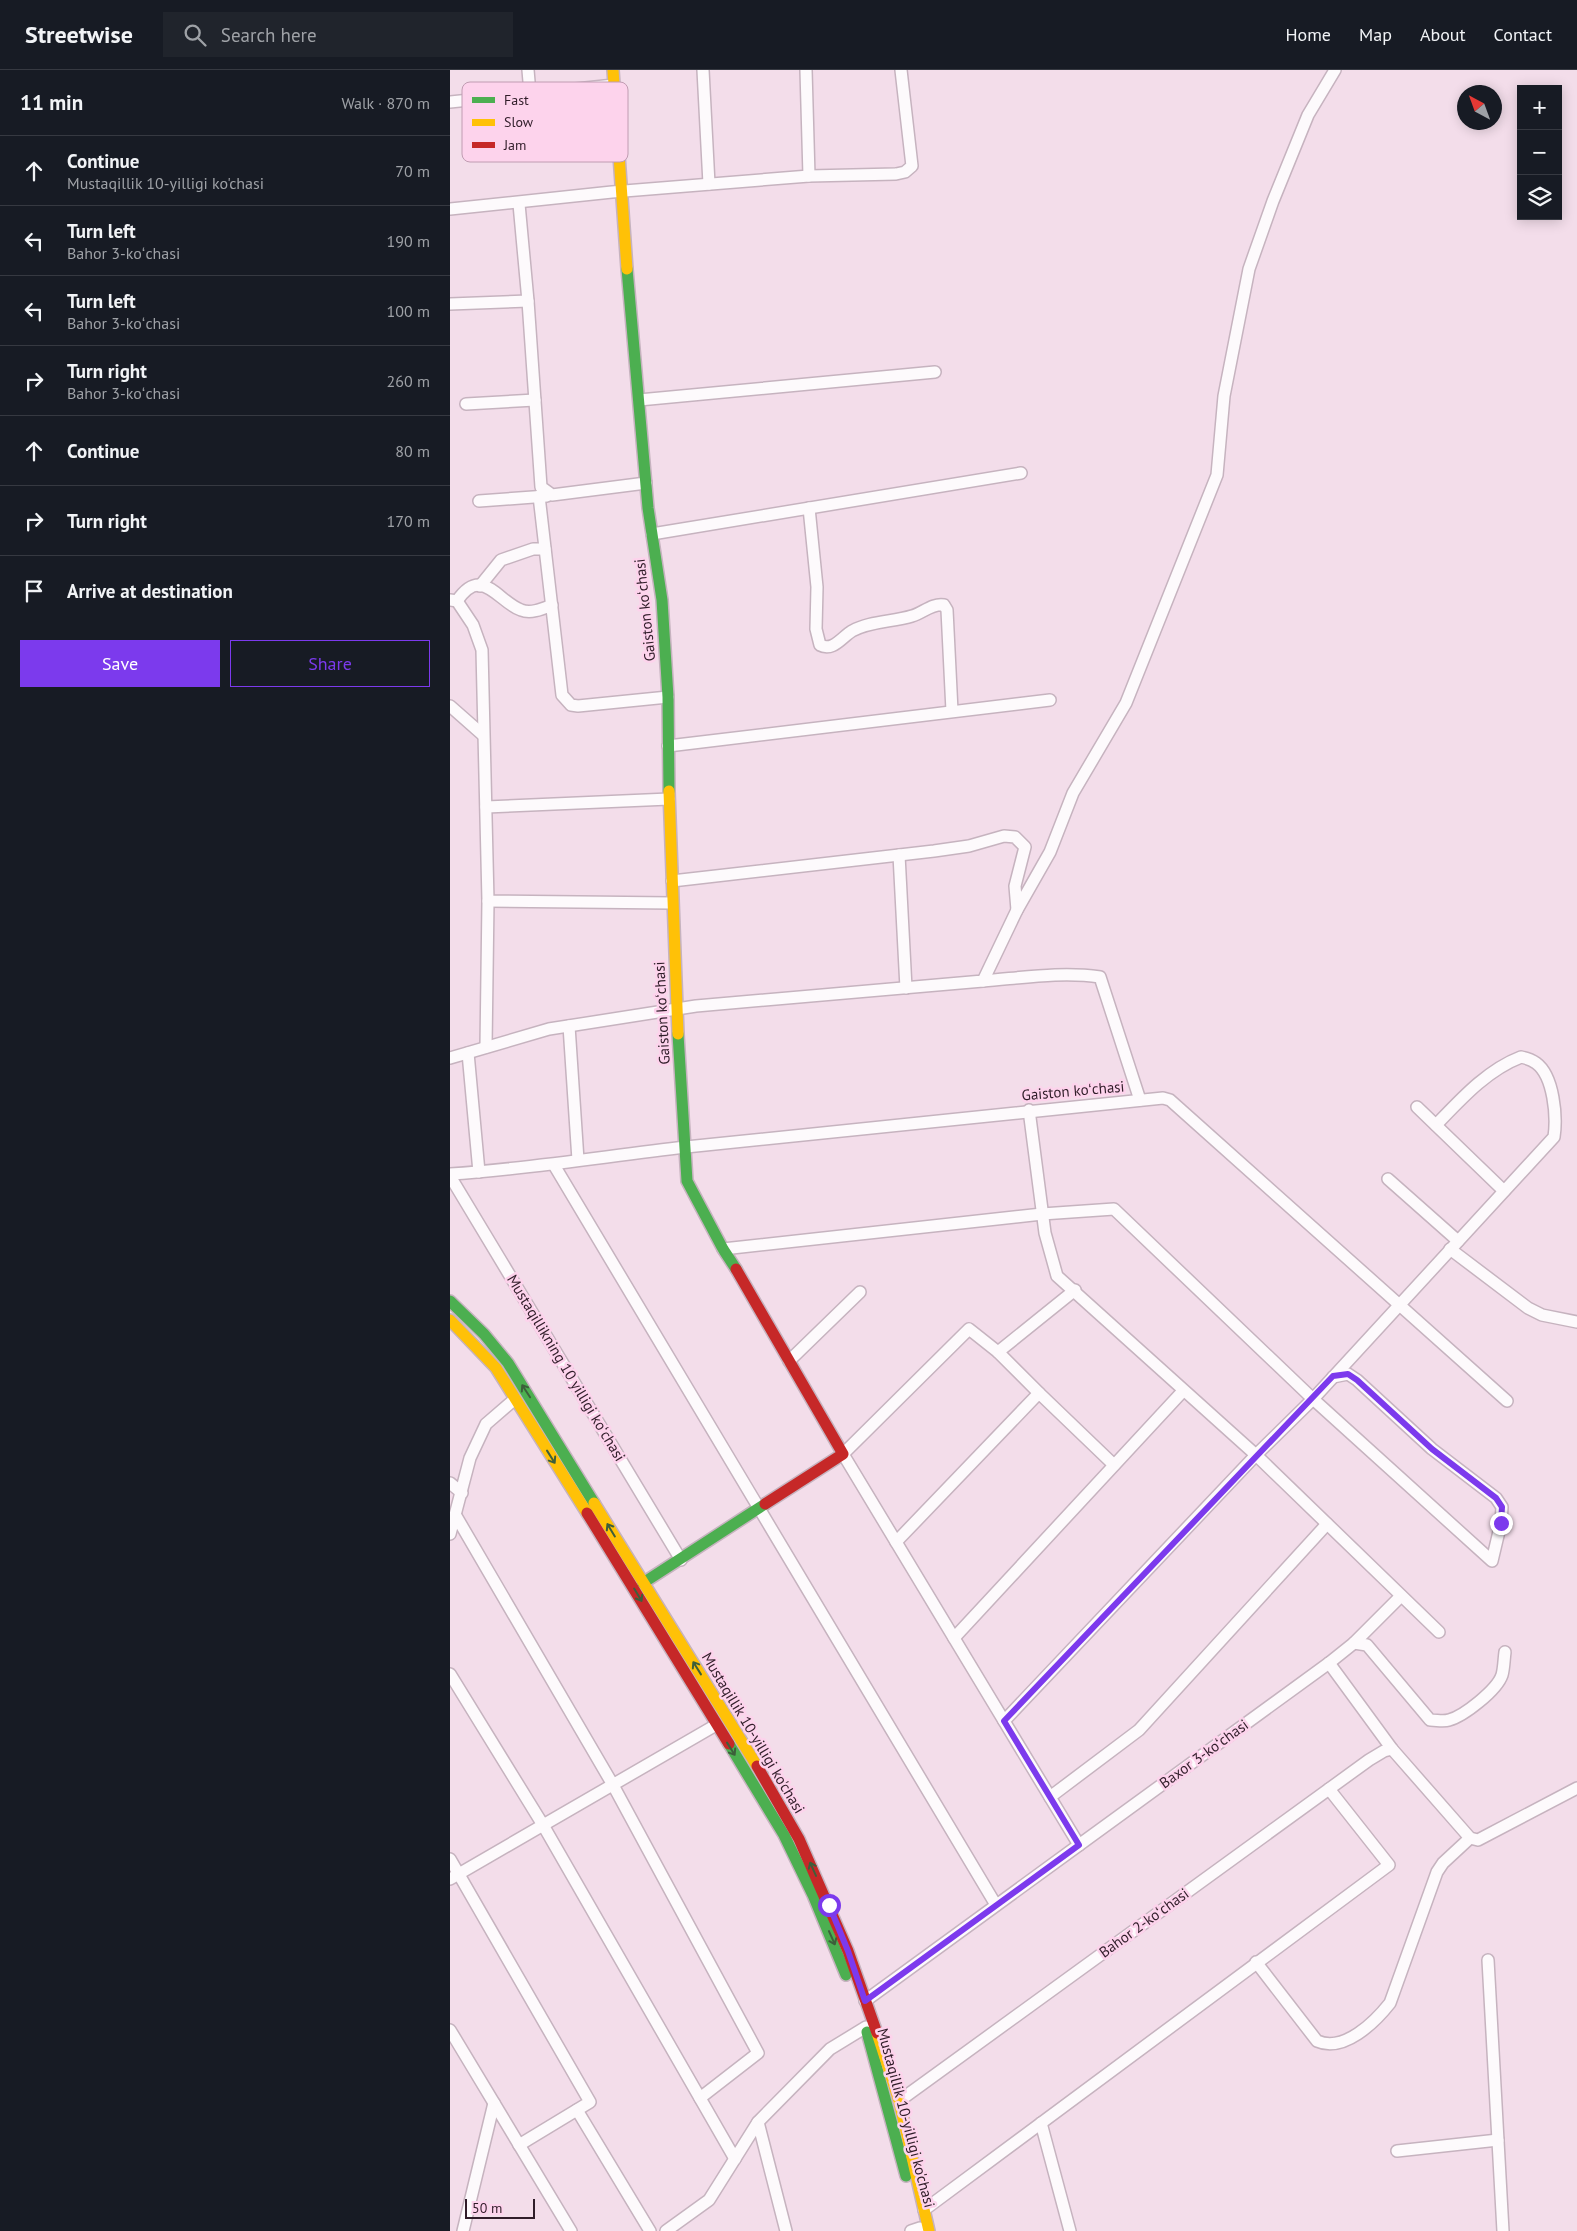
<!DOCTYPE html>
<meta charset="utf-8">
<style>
:root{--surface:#171b24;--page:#20242c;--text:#f1f3f6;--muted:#9ea1a6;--line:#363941;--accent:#7c3aed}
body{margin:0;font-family:"PT Sans",sans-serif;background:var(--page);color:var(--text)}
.controls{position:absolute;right:15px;top:15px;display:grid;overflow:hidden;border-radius:0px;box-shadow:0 2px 12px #0003}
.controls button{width:45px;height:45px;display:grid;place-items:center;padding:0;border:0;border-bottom:1px solid var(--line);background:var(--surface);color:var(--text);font:25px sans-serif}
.compass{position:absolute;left:1007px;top:15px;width:45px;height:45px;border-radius:50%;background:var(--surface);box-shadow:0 2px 12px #0003;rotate:319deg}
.scale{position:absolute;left:15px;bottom:12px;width:70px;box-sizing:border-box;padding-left:5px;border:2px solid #301d29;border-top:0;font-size:14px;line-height:18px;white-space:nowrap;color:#301d29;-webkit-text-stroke:4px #fdd3ec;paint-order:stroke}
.stop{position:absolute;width:15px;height:15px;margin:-11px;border:4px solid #7c3aed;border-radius:50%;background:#fff}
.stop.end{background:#7c3aed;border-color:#fff;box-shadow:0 1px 5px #0008}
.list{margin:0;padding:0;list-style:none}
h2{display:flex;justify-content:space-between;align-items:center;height:65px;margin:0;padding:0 20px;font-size:21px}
h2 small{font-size:16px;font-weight:400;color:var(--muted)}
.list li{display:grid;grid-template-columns:32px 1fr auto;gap:15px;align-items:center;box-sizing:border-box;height:70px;padding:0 20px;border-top:1px solid var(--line)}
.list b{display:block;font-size:19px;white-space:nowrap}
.list p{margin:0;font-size:16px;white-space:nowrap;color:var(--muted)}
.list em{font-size:16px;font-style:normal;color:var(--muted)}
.actions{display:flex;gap:10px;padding:15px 20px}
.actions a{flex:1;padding:11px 0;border:1px solid var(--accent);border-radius:0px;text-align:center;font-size:18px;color:var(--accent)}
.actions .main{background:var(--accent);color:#fff}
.icon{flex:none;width:28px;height:28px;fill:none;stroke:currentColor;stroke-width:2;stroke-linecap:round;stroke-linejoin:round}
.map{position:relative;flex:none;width:1127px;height:2161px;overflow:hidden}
header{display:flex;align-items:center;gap:30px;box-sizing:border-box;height:70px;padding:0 25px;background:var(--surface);border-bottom:1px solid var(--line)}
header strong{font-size:24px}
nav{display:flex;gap:28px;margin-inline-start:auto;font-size:18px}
.search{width:350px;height:45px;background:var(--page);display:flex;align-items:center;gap:12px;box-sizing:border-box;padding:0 18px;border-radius:0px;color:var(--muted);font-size:19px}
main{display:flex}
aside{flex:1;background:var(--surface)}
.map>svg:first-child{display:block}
</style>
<header>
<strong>Streetwise</strong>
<div class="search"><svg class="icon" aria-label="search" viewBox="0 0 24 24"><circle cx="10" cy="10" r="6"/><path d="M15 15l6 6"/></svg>Search here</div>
<nav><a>Home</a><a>Map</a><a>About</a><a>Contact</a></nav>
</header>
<main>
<aside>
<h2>11 min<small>Walk · 870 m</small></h2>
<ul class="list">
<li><svg class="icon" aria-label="ahead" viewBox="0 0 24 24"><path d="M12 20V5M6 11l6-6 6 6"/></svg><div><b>Continue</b><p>Mustaqillik 10-yilligi ko'chasi</p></div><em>70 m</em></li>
<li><svg class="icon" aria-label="left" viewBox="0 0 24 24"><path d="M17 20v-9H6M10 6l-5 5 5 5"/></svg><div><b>Turn left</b><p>Bahor 3-koʻchasi</p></div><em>190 m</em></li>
<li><svg class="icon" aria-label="left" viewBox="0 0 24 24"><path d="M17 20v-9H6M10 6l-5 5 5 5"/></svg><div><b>Turn left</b><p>Bahor 3-koʻchasi</p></div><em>100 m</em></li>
<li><svg class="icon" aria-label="right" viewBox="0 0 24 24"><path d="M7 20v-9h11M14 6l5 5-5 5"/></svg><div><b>Turn right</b><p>Bahor 3-koʻchasi</p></div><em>260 m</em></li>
<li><svg class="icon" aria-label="ahead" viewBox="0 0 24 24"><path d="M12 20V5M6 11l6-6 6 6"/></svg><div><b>Continue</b></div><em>80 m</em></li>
<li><svg class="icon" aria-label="right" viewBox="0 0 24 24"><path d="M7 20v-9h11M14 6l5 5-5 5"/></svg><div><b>Turn right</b></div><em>170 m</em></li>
<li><svg class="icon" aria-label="arrive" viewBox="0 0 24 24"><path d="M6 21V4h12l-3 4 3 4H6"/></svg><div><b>Arrive at destination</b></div></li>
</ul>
<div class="actions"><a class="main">Save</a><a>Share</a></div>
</aside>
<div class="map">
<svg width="1127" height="2161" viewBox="0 0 1127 2161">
<rect width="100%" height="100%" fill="#f3ddea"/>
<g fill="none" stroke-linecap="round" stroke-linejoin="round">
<defs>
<g id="street">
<path d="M78 0 80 23"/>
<path d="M253 0 259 114"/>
<path d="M356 0 359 106"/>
<path d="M0 32 164 15"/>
<path d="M69 134 78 231 91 417 102 425 196 413"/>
<path d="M0 139 162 122 359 106 446 104 455 102 462 96 451 0"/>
<path d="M0 234 78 231"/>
<path d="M189 330 485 302"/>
<path d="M16 334 85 330"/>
<path d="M89 426 112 625 121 635 128 636 218 627"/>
<path d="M29 431 97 426"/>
<path d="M359 438 367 517 366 559 370 575C383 582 392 567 402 561 420 551 443 552 462 546 473 543 482 533 494 535L497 540 502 641"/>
<path d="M202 464 571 403"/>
<path d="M30 516 51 490 83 479H95"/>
<path d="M0 530 7 531 23 555 32 580 38 831 222 833"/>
<path d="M7 531C32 494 48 532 71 540 81 544 92 539 102 535"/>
<path d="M0 636 33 665"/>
<path d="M218 676 600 630"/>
<path d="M36 737 219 729"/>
<path d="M449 785 456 918"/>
<path d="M222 811 484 781 519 776 554 766 565 767 575 777 565 816 567 840"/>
<path d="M533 911C571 908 612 901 650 907L690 1030"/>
<path d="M119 956 128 1090"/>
<path d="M36 977 38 831"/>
<path d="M18 983 29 1102"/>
<path d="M0 988 99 959 246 936 533 911 567 840 600 782 623 723 676 633 767 405 774 326 799 199 823 131 858 45 885 0"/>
<path d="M967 1037 1054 1121"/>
<path d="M579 1040 595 1163 607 1206 806 1385 989 1562"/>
<path d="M104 1095 546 1835"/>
<path d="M0 1104C79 1099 157 1086 236 1077 395 1060 554 1043 713 1028L720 1030 1057 1331"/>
<path d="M0 1106 231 1490"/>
<path d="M938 1109 1008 1171"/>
<path d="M273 1179 592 1144 664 1139 863 1329 1042 1491 1051 1453 1052 1437 1046 1428 982 1379 907 1310 898 1304 883 1307"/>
<path d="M1000 1179 1078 1238 1092 1245 1127 1252"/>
<path d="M548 1282 519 1259 393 1384 554 1651"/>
<path d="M339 1291 410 1222"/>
<path d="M589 1323 548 1282 625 1220"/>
<path d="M0 1413 12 1423"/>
<path d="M6 1446 163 1715 308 1983 250 2028"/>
<path d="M0 1464 20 1388 36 1354 65 1329"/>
<path d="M446 1472 589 1323 664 1395"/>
<path d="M504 1568 733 1321"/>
<path d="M904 1573 917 1575 980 1650C987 1650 993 1652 999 1650 1014 1646 1047 1620 1052 1605 1054 1598 1054 1589 1055 1582"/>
<path d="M879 1593 942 1679 1020 1768 1028 1770 1127 1718"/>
<path d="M0 1604 93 1755 285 2089"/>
<path d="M600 1727 689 1660 877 1454"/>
<path d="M629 1775 879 1593 904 1573 951 1526"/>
<path d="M0 1789 140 2032 69 2075"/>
<path d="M0 1809 266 1655"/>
<path d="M1038 1890 1053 2161"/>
<path d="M806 1892 867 1971C894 1983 925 1952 940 1933L987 1802 993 1793 1020 1768"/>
<path d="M415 1931 629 1775 554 1651 806 1385 863 1329 1104 1067C1107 1047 1104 1006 1086 993 1082 990 1076 988 1071 987 1037 1000 1011 1029 986 1055"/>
<path d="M0 1960 121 2161"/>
<path d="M449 2031 919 1690 934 1681 942 1679"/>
<path d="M127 2040 200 2161"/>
<path d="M308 2052 336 2161"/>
<path d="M591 2053 620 2161"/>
<path d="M947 2081 1048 2070"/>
<path d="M474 2140 939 1795 879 1719"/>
<path d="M13 2161 44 2033"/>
<path d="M216 2161 259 2130 308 2052 380 1979 416 1957"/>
<path d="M461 2161 470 2158"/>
</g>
<g id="fast">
<path d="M177 199 198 438 212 530 218 627 219 721"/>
<path d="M228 964 237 1111 273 1179 286 1199"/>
<path d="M0 1231 34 1264 58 1293 144 1433"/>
<path d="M193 1513 315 1434"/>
<path d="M279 1674 334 1765 363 1825 396 1905"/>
<path d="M417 1962 456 2106"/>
</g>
<g id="slow">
<path d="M163 0 177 199"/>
<path d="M219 721 228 964"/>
<path d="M0 1250 46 1298 137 1443"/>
<path d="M144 1433 307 1696"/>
<path d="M427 1963 449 2031 479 2161"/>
</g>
<g id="jam">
<path d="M286 1199 393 1384 315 1434"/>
<path d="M137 1443 279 1674"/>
<path d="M307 1696 349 1769 398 1881 427 1963"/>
</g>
</defs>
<use href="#street" stroke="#c6b3bf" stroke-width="14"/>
<use href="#fast" stroke="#c6b3bf" stroke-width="14"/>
<use href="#slow" stroke="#c6b3bf" stroke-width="14"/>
<use href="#jam" stroke="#c6b3bf" stroke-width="14"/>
<use href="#street" stroke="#fdfafc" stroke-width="11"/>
<use href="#fast" stroke="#4caf50" stroke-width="11"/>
<use href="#slow" stroke="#ffc107" stroke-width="11"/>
<use href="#jam" stroke="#c62828" stroke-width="11"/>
</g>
<defs><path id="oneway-shaft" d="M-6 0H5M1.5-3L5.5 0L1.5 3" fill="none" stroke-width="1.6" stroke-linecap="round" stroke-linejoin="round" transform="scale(1.25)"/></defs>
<g stroke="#3d5f3b">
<use href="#oneway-shaft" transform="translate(76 1321) rotate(-123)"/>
<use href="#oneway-shaft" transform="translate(101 1387) rotate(58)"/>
<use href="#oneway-shaft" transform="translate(161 1460) rotate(-121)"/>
<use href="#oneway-shaft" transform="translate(188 1525) rotate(59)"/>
<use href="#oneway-shaft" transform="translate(247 1598) rotate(-122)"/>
<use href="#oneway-shaft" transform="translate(281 1679) rotate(58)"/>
<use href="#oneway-shaft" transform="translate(363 1799) rotate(-114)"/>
<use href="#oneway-shaft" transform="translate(382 1868) rotate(66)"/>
</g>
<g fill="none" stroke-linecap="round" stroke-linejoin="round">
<path stroke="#7c3aed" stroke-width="6" d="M379 1835 398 1881 415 1931 629 1775 554 1651 883 1306 898 1304 907 1310 982 1379 1046 1428 1052 1437 1051 1453"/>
</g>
<g text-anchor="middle" stroke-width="5" stroke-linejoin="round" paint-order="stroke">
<g font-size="15" fill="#301d29" stroke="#fdd3ec">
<text transform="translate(195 540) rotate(-96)" y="5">Gaiston koʻchasi</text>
<text transform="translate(212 943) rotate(-93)" y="5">Gaiston koʻchasi</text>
<text transform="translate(623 1021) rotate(-5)" y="5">Gaiston koʻchasi</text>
<text transform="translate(116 1298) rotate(59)" y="5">Mustaqillikning 10 yilligi koʻchasi</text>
<text transform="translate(303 1663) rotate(59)" y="5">Mustaqillik 10-yilligi ko'chasi</text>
<text transform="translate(754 1684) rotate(-36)" y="5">Baxor 3-koʻchasi</text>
<text transform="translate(694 1853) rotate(-36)" y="5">Bahor 2-koʻchasi</text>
<text transform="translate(456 2048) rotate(75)" y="5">Mustaqillik 10-yilligi ko'chasi</text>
</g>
</g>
<rect x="12" y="12" width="166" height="80" rx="8" fill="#fdd3ec" stroke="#c09cb2" stroke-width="1"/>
<rect x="22" y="27" width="23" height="6" fill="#4caf50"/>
<rect x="22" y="49" width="23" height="7" fill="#ffc107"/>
<rect x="22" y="72" width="23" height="6" fill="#c62828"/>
<g font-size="14" fill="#301d29">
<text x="54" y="35">Fast</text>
<text x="54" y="57">Slow</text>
<text x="54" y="80">Jam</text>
</g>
</svg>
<div class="controls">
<button>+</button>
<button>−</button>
<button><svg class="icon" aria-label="layers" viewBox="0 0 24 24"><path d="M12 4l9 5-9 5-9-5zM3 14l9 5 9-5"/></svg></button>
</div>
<svg class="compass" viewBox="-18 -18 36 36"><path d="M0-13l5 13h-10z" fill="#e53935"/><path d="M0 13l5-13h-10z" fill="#9ea1a6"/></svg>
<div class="scale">50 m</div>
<div class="stop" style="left:379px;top:1835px"></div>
<div class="stop end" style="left:1051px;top:1453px"></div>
</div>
</main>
